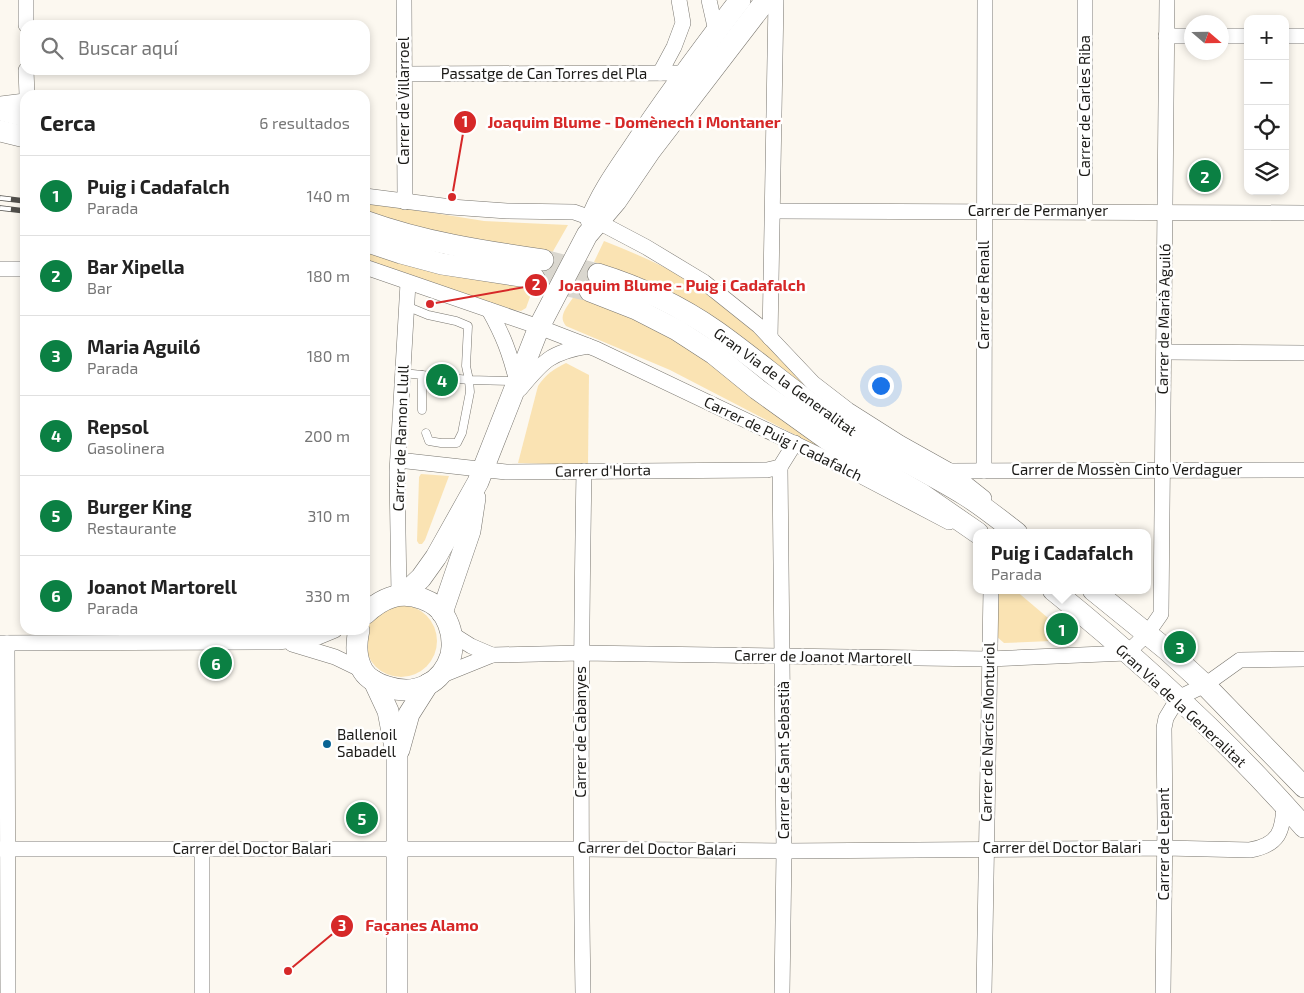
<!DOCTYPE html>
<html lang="es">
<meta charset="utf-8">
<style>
:root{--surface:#fff;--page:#f6f6f6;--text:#222;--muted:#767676;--line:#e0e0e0;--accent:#0b8043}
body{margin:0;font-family:"Exo 2",sans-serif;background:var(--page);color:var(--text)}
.controls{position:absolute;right:15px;top:15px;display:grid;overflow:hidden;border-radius:10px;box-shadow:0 2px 8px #0003}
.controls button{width:45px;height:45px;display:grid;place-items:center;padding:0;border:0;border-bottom:1px solid var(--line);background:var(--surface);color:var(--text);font:25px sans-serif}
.compass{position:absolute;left:1184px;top:15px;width:45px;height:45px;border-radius:50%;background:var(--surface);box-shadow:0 2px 8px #0003;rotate:110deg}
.you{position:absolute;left:880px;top:385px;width:18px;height:18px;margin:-12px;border:4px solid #fff;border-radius:50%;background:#1a73e8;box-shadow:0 0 0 8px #1a73e833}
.badge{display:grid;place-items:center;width:32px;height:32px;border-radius:50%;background:var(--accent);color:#fff;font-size:16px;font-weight:700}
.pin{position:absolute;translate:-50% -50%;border:2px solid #fff;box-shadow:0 1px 5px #0006}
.popup{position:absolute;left:973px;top:529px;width:178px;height:65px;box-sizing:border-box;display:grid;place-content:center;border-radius:10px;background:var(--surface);filter:drop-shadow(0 1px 4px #0005);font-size:16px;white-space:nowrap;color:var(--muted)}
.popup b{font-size:19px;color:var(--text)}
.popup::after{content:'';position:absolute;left:50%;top:100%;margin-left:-10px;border:10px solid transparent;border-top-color:var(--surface)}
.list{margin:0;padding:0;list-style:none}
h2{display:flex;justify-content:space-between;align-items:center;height:65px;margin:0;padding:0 20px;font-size:21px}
h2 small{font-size:16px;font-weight:400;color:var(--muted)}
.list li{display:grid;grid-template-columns:32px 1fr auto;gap:15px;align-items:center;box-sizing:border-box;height:80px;padding:0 20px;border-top:1px solid var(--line)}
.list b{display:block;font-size:19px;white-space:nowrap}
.list p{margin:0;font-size:16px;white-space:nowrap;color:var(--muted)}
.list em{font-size:16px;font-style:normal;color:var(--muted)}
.icon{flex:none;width:28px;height:28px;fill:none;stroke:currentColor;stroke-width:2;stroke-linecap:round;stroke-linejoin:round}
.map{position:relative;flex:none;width:1304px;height:993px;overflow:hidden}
.search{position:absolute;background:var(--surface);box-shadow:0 2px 8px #0003;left:20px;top:20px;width:350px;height:55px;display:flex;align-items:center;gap:12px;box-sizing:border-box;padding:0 18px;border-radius:15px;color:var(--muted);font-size:19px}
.panel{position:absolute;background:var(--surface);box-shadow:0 2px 8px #0003;left:20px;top:90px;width:350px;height:545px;border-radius:15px}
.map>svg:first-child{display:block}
</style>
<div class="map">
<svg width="1304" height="993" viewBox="0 0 1304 993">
<rect width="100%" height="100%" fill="#fcf8f0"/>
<g fill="#fae3b3">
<path d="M365 202 484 221 568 225 552 253 464 241 365 213Z"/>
<path d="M604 241C631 252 659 263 684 278 737 310 780 356 824 399L633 277 594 262Z"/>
<path d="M365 249 534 286 526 308 521 311 514 310 417 280 365 260Z"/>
<path d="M574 296 615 310 691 348 851 464 670 370 566 326C557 316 568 306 574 296Z"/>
<path d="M566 363 589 375 588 465 518 463 538 386C546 374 554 369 566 363Z"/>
<path d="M421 474 449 476 425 540 422 544H419L417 541 419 477Z"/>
<path d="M997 590H1015L1074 640 1004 643 996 636Z"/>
<circle cx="401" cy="641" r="36"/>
</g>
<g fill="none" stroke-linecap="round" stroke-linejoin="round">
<g stroke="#dad7cf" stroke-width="21" stroke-dasharray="21 11" stroke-linecap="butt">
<path d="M543 260 598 274"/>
<path d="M534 278 590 291"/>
</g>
<defs>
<g id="lane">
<path d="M406 306 428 315 456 321 468 326 466 366 469 380 470 392 462 433 457 443H441L429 441 426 433"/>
<path d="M403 373 422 375V410"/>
<path d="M422 375 469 380 514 381"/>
</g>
<g id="street">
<path d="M26 0V25"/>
<path d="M404 0 405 202"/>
<path d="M709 0 716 31 714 37"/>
<path d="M1085 0V211"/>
<path d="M1166 36H1192"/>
<path d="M1222 36H1248"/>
<path d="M1285 36H1304"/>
<path d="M26 70 27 95"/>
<path d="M660 73 674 47 683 23 679 0"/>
<path d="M404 74 684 73"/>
<path d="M0 104 25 101"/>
<path d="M365 196 451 207 507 211 574 212 591 218 646 247 704 282 759 326 813 383 848 410 900 443 950 471 984 498"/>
<path d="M773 211 1304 213"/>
<path d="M365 267 539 327 596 349 848 469 949 522"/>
<path d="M0 269H25"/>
<path d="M489 310C503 335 510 353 517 382"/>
<path d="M770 338 776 0"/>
<path d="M1164 352 1304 353"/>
<path d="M520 389C543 361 551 352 588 346"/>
<path d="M398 460 506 472 767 470 780 467 795 443"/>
<path d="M780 467 784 851 782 993"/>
<path d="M950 471 1304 470"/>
<path d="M984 471 985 0"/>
<path d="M399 594 397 472 408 283"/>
<path d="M452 634 471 646 492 655"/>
<path d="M0 643 278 642 318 637 335 630"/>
<path d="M7 643 8 993"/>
<path d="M292 644 335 657 364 671"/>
<path d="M440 676 492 655 581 653 989 659 1127 653 1147 634 1161 614 1167 0"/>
<path d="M0 849H580L784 851 1165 848 1250 850C1279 845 1283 831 1284 805"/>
<path d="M202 849V993"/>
<path d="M583 993C580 819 581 645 584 471"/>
<path d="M984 993 991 590"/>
<path d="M1163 993 1165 821 1164 728 1166 718 1178 698 1205 685 1240 660 1304 659"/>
</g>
<g id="secondary">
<path d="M0 110 25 116"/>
<path d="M0 131 25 137"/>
<path d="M591 220C601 193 619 169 635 145 668 95 704 47 740 0"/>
<path d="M365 221C423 242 482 251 543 260"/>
<path d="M365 241 401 253 442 264 534 278"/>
<path d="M598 274C640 287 680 306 716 331 757 360 795 394 837 422 878 449 923 469 965 495 983 506 1000 520 1017 533"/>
<path d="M590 291 636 309 677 330 714 354 757 389 828 440 920 493 978 533"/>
<path d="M1053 590C1142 662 1229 741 1304 827"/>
<path d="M1093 590 1167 650 1203 683 1304 787"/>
<path d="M404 594 421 578 436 557 478 482 539 327 587 235 616 201 650 151 766 0"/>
<path d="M442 613 470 531 475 498"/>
<path d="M359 630C356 643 356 659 363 671 368 679 379 685 388 687 416 696 442 684 451 655 454 641 451 627 444 615 439 607 431 602 423 599 400 590 382 598 365 614"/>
<path d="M374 681 388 711 397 758V993"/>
<path d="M399 750 409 714 428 684"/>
</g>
</defs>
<use href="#lane" stroke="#78756e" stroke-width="9"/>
<use href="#street" stroke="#78756e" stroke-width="16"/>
<use href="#secondary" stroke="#78756e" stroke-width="22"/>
<use href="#lane" stroke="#fff" stroke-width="8"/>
<use href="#street" stroke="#fff" stroke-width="15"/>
<use href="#secondary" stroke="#fff" stroke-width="21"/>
<defs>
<g id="rail">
<path d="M0 198 25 201"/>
<path d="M0 208 25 211"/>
</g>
</defs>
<use href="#rail" stroke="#52504c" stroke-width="5.5"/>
<use href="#rail" stroke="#fff" stroke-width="4" stroke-dasharray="11" stroke-linecap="butt"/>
</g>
<circle fill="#096494" stroke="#fff" stroke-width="2" cx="327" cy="744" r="5"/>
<g text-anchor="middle" stroke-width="5" stroke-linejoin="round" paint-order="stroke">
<g font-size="15" fill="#1b1a17" stroke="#fff">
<text x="544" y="79">Passatge de Can Torres del Pla</text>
<text transform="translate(404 101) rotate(-90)" y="5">Carrer de Villarroel</text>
<text transform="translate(1085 106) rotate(-90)" y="5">Carrer de Carles Riba</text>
<text x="1038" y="216">Carrer de Permanyer</text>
<text transform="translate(984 295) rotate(-90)" y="5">Carrer de Renall</text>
<text transform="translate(1164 319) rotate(-89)" y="5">Carrer de Marià Aguiló</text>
<text transform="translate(785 382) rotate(36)" y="5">Gran Via de la Generalitat</text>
<text transform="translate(401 438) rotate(-88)" y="5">Carrer de Ramon Llull</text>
<text transform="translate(783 439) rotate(26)" y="5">Carrer de Puig i Cadafalch</text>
<text x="1127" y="475">Carrer de Mossèn Cinto Verdaguer</text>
<text transform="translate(603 471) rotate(-1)" y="5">Carrer d'Horta</text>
<text transform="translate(823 657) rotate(1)" y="5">Carrer de Joanot Martorell</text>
<text transform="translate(1181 706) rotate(43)" y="5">Gran Via de la Generalitat</text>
<text transform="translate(581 732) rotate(-90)" y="5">Carrer de Cabanyes</text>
<text transform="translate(988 732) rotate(-89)" y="5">Carrer de Narcís Monturiol</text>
<text transform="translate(784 760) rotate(-90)" y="5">Carrer de Sant Sebastià</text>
<text transform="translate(1164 844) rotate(-90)" y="5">Carrer de Lepant</text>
<text x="1062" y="853">Carrer del Doctor Balari</text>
<text x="252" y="854">Carrer del Doctor Balari</text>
<text transform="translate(657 849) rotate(1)" y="5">Carrer del Doctor Balari</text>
</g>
<g font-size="15" fill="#1b1a17" stroke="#fff" text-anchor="start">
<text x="337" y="740">Ballenoil<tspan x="337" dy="17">Sabadell</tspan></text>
</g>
</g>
<path fill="none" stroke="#d62828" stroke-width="2" d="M452 197L465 122M430 304L536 285M288 971L342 926"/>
<g fill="#d62828" stroke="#fff" stroke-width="2">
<circle cx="452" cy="197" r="5"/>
<circle cx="430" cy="304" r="5"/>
<circle cx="288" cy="971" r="5"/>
<circle cx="465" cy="122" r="12"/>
<circle cx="536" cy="285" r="12"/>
<circle cx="342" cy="926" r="12"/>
</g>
<g font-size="15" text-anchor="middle" font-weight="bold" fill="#fff">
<text x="465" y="127">1</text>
<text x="536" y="290">2</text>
<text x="342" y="931">3</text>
</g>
<g font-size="16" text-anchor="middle" font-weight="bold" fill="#d62828" stroke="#fff" stroke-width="5" stroke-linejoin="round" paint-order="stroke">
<text x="634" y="128">Joaquim Blume - Domènech i Montaner</text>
<text x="682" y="291">Joaquim Blume - Puig i Cadafalch</text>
<text x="422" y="931">Façanes Alamo</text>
</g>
</svg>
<div class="controls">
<button>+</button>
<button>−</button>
<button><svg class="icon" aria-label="locate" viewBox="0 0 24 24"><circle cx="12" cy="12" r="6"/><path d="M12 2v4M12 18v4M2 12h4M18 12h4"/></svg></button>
<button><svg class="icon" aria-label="layers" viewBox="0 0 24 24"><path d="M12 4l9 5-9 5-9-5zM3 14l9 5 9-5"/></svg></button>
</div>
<svg class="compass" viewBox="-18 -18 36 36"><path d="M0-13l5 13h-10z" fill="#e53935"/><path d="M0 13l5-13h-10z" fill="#767676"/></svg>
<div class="you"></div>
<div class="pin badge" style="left:1062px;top:629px">1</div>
<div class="popup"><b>Puig i Cadafalch</b>Parada</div>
<div class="pin badge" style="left:1205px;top:176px">2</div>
<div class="pin badge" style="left:1180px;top:647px">3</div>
<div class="pin badge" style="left:442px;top:380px">4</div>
<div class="pin badge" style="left:362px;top:818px">5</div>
<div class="pin badge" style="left:216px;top:663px">6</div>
<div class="search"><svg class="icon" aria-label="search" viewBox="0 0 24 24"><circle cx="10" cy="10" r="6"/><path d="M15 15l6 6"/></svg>Buscar aquí</div>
<section class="panel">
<h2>Cerca<small>6 resultados</small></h2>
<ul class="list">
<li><span class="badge">1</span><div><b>Puig i Cadafalch</b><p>Parada</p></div><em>140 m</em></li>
<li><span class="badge">2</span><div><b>Bar Xipella</b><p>Bar</p></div><em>180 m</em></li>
<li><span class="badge">3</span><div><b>Maria Aguiló</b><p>Parada</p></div><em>180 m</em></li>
<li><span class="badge">4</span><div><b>Repsol</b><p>Gasolinera</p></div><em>200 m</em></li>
<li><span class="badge">5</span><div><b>Burger King</b><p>Restaurante</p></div><em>310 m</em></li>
<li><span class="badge">6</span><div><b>Joanot Martorell</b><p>Parada</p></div><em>330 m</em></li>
</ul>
</section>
</div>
